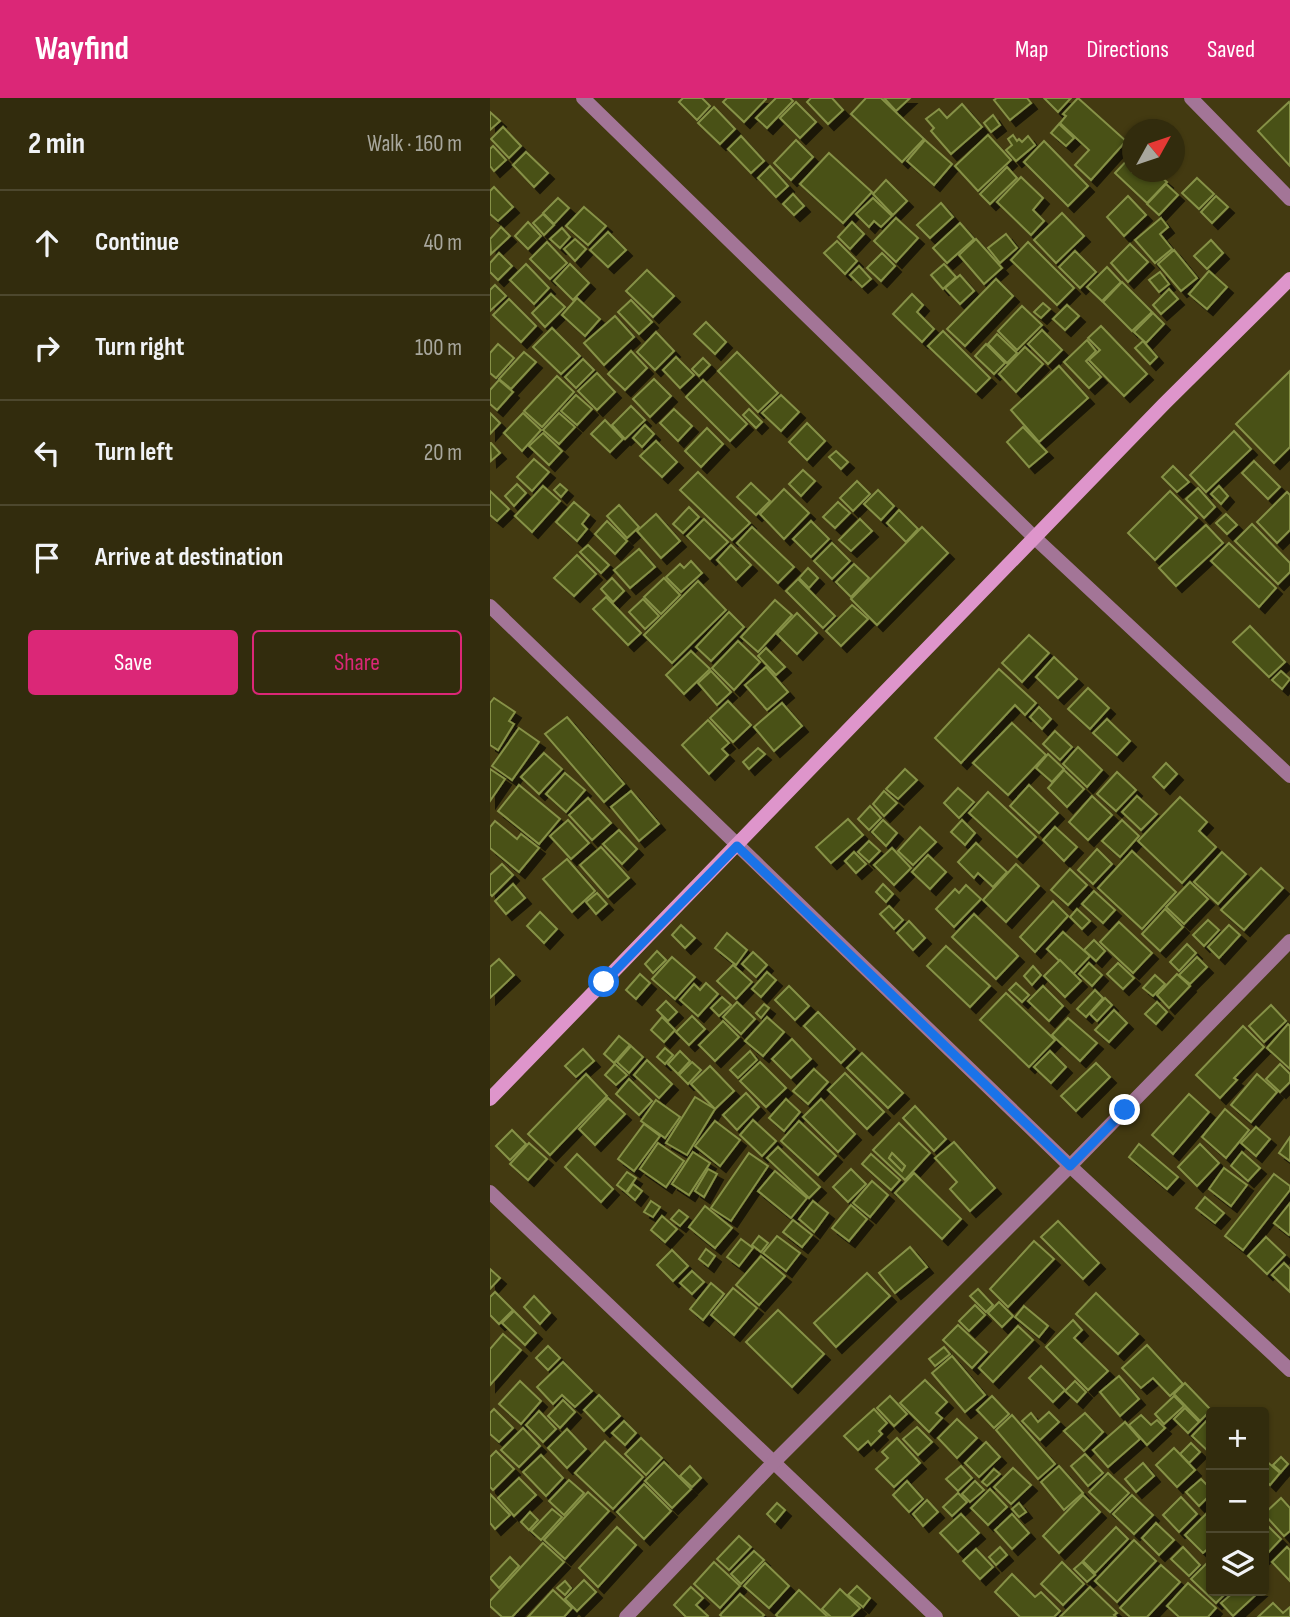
<!DOCTYPE html>
<meta charset="utf-8">
<style>
:root{--surface:#322c0d;--page:#3d381b;--text:#f1f3f6;--muted:#a8a79d;--line:#4d482e;--accent:#db2777}
body{margin:0;font-family:"Sofia Sans Condensed",sans-serif;background:var(--page);color:var(--text)}
.controls{position:absolute;right:21px;bottom:21px;display:grid;overflow:hidden;border-radius:7px;box-shadow:0 2px 5px #0004}
.controls button{width:63px;height:63px;display:grid;place-items:center;padding:0;border:0;border-bottom:2px solid var(--line);background:var(--surface);color:var(--text);font:35px sans-serif}
.compass{position:absolute;left:632px;top:21px;width:63px;height:63px;border-radius:50%;background:var(--surface);box-shadow:0 2px 5px #0004;rotate:50deg}
.stop{position:absolute;width:21px;height:21px;margin:-16px;border:5px solid #1a73e8;border-radius:50%;background:#fff}
.stop.end{background:#1a73e8;border-color:#fff;box-shadow:0 2px 7px #0008}
.list{margin:0;padding:0;list-style:none}
h2{display:flex;justify-content:space-between;align-items:center;height:91px;margin:0;padding:0 28px;font-size:30px}
h2 small{font-size:23px;font-weight:400;color:var(--muted)}
.list li{display:grid;grid-template-columns:46px 1fr auto;gap:21px;align-items:center;box-sizing:border-box;height:105px;padding:0 28px;border-top:2px solid var(--line)}
.list b{display:block;font-size:26px;white-space:nowrap}
.list em{font-size:23px;font-style:normal;color:var(--muted)}
.actions{display:flex;gap:14px;padding:21px 28px}
.actions a{flex:1;padding:16px 0;border:2px solid var(--accent);border-radius:7px;text-align:center;font-size:24px;color:var(--accent)}
.actions .main{background:var(--accent);color:#fff}
.icon{flex:none;width:38px;height:38px;fill:none;stroke:currentColor;stroke-width:2;stroke-linecap:round;stroke-linejoin:round}
.map{position:relative;flex:none;width:800px;height:1519px;overflow:hidden}
header{display:flex;align-items:center;gap:42px;box-sizing:border-box;height:98px;padding:0 35px;background:var(--accent);color:#fff}
header strong{font-size:33px}
nav{display:flex;gap:38px;margin-inline-start:auto;font-size:24px}
main{display:flex}
aside{flex:1;background:var(--surface)}
.map>svg:first-child{display:block}
</style>
<header>
<strong>Wayfind</strong>
<nav><a>Map</a><a>Directions</a><a>Saved</a></nav>
</header>
<main>
<aside>
<h2>2 min<small>Walk · 160 m</small></h2>
<ul class="list">
<li><svg class="icon" aria-label="ahead" viewBox="0 0 24 24"><path d="M12 20V5M6 11l6-6 6 6"/></svg><div><b>Continue</b></div><em>40 m</em></li>
<li><svg class="icon" aria-label="right" viewBox="0 0 24 24"><path d="M7 20v-9h11M14 6l5 5-5 5"/></svg><div><b>Turn right</b></div><em>100 m</em></li>
<li><svg class="icon" aria-label="left" viewBox="0 0 24 24"><path d="M17 20v-9H6M10 6l-5 5 5 5"/></svg><div><b>Turn left</b></div><em>20 m</em></li>
<li><svg class="icon" aria-label="arrive" viewBox="0 0 24 24"><path d="M6 21V4h12l-3 4 3 4H6"/></svg><div><b>Arrive at destination</b></div></li>
</ul>
<div class="actions"><a class="main">Save</a><a>Share</a></div>
</aside>
<div class="map">
<svg width="800" height="1519" viewBox="0 0 800 1519">
<defs>
<filter id="shadow"><feDropShadow dx="6" dy="6" stdDeviation="0" flood-color="#0009"/></filter>
</defs>
<rect width="100%" height="100%" fill="#433a11"/>
<g fill="#495117" stroke="#869146" stroke-width="2" fill-rule="evenodd" filter="url(#shadow)">
<path d="M193 0H212L220 8 207 22 189 4Z"/>
<path d="M237 0H276V1L254 24 233 4Z"/>
<path d="M286 0H300L303 3 277 30 266 20Z"/>
<path d="M321 0H342L353 12 338 26 317 4Z"/>
<path d="M376 0H391L434 41 412 64 361 16Z"/>
<path d="M394 0H420L406 13Z"/>
<path d="M507 0H537L541 5 520 22 504 2Z"/>
<path d="M554 0H581L568 14Z"/>
<path d="M588 0 636 43 601 82 585 67 599 52 570 25 576 18 573 16Z"/>
<path d="M306 4 326 24 310 40 290 20Z"/>
<path d="M799 4 800 6V68L768 33Z"/>
<path d="M472 6 492 29 461 56 441 33 444 30 436 21 449 11 457 20Z"/>
<path d="M224 9 245 31 230 46 208 25Z"/>
<path d="M0 14 10 23 0 32Z"/>
<path d="M503 17 510 27 501 34 494 25Z"/>
<path d="M569 26 584 40 576 48 561 35Z"/>
<path d="M13 29 31 48 19 60 1 41Z"/>
<path d="M498 37 521 62 488 93 465 68Z"/>
<path d="M523 37 527 43 529 41 532 44 538 38 545 47 526 63 516 52 522 47 518 41Z"/>
<path d="M251 38 274 63 261 75 238 51Z"/>
<path d="M306 42 323 59 301 82 284 65Z"/>
<path d="M435 42 462 66 444 87 417 63Z"/>
<path d="M554 43 598 88 578 108 534 64Z"/>
<path d="M3 48 16 62 4 73 0 68V51Z"/>
<path d="M36 54 58 75 44 89 23 67Z"/>
<path d="M339 55 382 94 353 125 310 86Z"/>
<path d="M642 57V74H665L677 84 657 105 625 75Z"/>
<path d="M280 68 298 88 286 99 268 80Z"/>
<path d="M517 69 527 80 500 106 490 96Z"/>
<path d="M531 79 553 100 543 112 554 123 541 137 507 104Z"/>
<path d="M707 80 724 96 709 111 692 95Z"/>
<path d="M396 82 417 103 403 117 383 96Z"/>
<path d="M676 86 688 97 669 117 657 106Z"/>
<path d="M4 89 23 109 8 123 0 116V93Z"/>
<path d="M303 96 314 108 304 117 293 106Z"/>
<path d="M638 98 656 117 634 138 617 119Z"/>
<path d="M726 98 738 109 722 125 711 114Z"/>
<path d="M68 100 79 110 64 126 53 115Z"/>
<path d="M383 100 402 118 391 129 384 123 379 129 366 116Z"/>
<path d="M451 105 463 119 440 140 427 127Z"/>
<path d="M94 109 116 128 98 147 76 128Z"/>
<path d="M572 115 594 138 566 165 544 142Z"/>
<path d="M53 116 64 127 54 137 43 125Z"/>
<path d="M406 120 428 140 406 164 384 143Z"/>
<path d="M671 120 678 129 670 136 682 151 665 165 645 142Z"/>
<path d="M38 124 51 138 38 151 25 138Z"/>
<path d="M362 124 374 136 360 151 348 139Z"/>
<path d="M470 125 484 141 457 165 443 150Z"/>
<path d="M11 129 20 138 1 156 0 141Z"/>
<path d="M72 130 80 139 70 150 60 141Z"/>
<path d="M118 134 136 152 118 169 100 152Z"/>
<path d="M516 136 527 150 510 165 498 150Z"/>
<path d="M85 141 96 151 85 163 74 151Z"/>
<path d="M486 141 512 170 494 186 469 157Z"/>
<path d="M721 142 733 155 717 171 704 158Z"/>
<path d="M347 143 367 163 355 176 334 155Z"/>
<path d="M57 144 77 165 60 181 40 161Z"/>
<path d="M538 144 584 190 567 207 521 162Z"/>
<path d="M640 146 658 164 638 184 621 165Z"/>
<path d="M684 152 707 180 691 193 668 166Z"/>
<path d="M585 153 606 174 590 190 569 169Z"/>
<path d="M9 155 22 168 8 182 0 174V165Z"/>
<path d="M392 155 405 168 391 183 377 170Z"/>
<path d="M36 166 59 190 44 206 20 182Z"/>
<path d="M80 166 99 185 83 202 64 183Z"/>
<path d="M454 166 466 179 453 191 441 177Z"/>
<path d="M369 168 381 181 372 189 360 177Z"/>
<path d="M617 169 631 184 612 203 597 189Z"/>
<path d="M157 172 184 198 163 219 136 193Z"/>
<path d="M719 173 737 189 717 211 699 196Z"/>
<path d="M670 174 679 186 669 194 659 182Z"/>
<path d="M470 177 484 193 470 206 455 190Z"/>
<path d="M506 181 523 198 475 248 457 231Z"/>
<path d="M632 184 662 214 642 233 613 204Z"/>
<path d="M5 187 16 198 0 213V192Z"/>
<path d="M679 191 688 201 671 216 663 207Z"/>
<path d="M61 196 75 209 55 229 42 215Z"/>
<path d="M422 196 433 207 427 214 444 231 432 244 403 216Z"/>
<path d="M87 200 110 221 95 238 72 217Z"/>
<path d="M19 201 46 228 31 244 3 217Z"/>
<path d="M141 202 162 224 149 236 128 214Z"/>
<path d="M553 205 560 211 551 220 544 214Z"/>
<path d="M577 207 589 218 575 232 563 221Z"/>
<path d="M532 208 552 227 527 252 508 233Z"/>
<path d="M663 215 674 226 656 245 644 234Z"/>
<path d="M125 218 144 239 114 267 94 245Z"/>
<path d="M216 224 236 244 225 256 204 236Z"/>
<path d="M611 228 657 276 634 298 599 262 610 252 598 240Z"/>
<path d="M62 230 90 258 71 276 43 249Z"/>
<path d="M552 232 572 252 558 266 538 246Z"/>
<path d="M453 233 500 280 486 294 438 248Z"/>
<path d="M166 234 184 253 165 272 147 254Z"/>
<path d="M507 236 527 255 517 265 498 246Z"/>
<path d="M597 242 606 253 596 263 611 279 599 290 574 264Z"/>
<path d="M653 243 667 259 660 266 645 250Z"/>
<path d="M8 246 24 260 6 280 0 275V255Z"/>
<path d="M496 246 515 265 504 276 485 258Z"/>
<path d="M535 249 553 266 526 294 509 276Z"/>
<path d="M141 253 157 270 135 292 118 276Z"/>
<path d="M34 254 46 264 21 291 9 281Z"/>
<path d="M247 254 288 295 268 314 228 273Z"/>
<path d="M186 259 204 277 190 290 173 272Z"/>
<path d="M213 260 220 267 209 278 202 271Z"/>
<path d="M93 261 104 272 86 290 75 279Z"/>
<path d="M569 268 598 300 549 344 521 312Z"/>
<path d="M800 273V349L784 365 746 326Z"/>
<path d="M107 275 125 294 107 312 88 293Z"/>
<path d="M67 278 84 294 52 329 34 313Z"/>
<path d="M164 281 181 298 160 319 143 301Z"/>
<path d="M9 282 23 294 7 312 0 306V292Z"/>
<path d="M213 282 257 326 240 343 196 299Z"/>
<path d="M86 297 102 311 87 327 71 313Z"/>
<path d="M291 297 309 314 291 333 272 315Z"/>
<path d="M141 308 155 322 135 341 122 327Z"/>
<path d="M184 311 202 328 188 343 170 325Z"/>
<path d="M259 311 272 324 266 330 253 317Z"/>
<path d="M0 315 10 325 0 336Z"/>
<path d="M33 315 51 332 32 353 14 335Z"/>
<path d="M69 315 85 329 69 346 53 332Z"/>
<path d="M115 322 133 341 120 354 101 336Z"/>
<path d="M317 325 335 343 317 362 299 344Z"/>
<path d="M155 327 164 336 152 349 143 340Z"/>
<path d="M533 329 557 354 539 369 517 344Z"/>
<path d="M217 330 233 346 211 369 195 353Z"/>
<path d="M744 333 761 351 716 394 700 377Z"/>
<path d="M53 335 72 353 59 367 39 348Z"/>
<path d="M166 343 187 364 172 379 150 358Z"/>
<path d="M0 345H1L10 355 1 363Z"/>
<path d="M346 353 358 364 351 371 339 359Z"/>
<path d="M44 361 59 374 42 393 27 379Z"/>
<path d="M764 363 790 389 778 401 752 375Z"/>
<path d="M683 368 699 384 687 394 672 379Z"/>
<path d="M313 372 325 383 311 398 299 386Z"/>
<path d="M208 374 260 425 242 442 190 392Z"/>
<path d="M367 383 380 396 363 413 350 400Z"/>
<path d="M261 385 280 403 266 417 247 399Z"/>
<path d="M27 386 36 395 24 408 15 398Z"/>
<path d="M70 386 77 392 71 399 64 392Z"/>
<path d="M53 388 70 403 42 434 25 418Z"/>
<path d="M729 388 738 398 731 406 721 396Z"/>
<path d="M708 390 725 409 714 420 696 401Z"/>
<path d="M294 391 319 415 294 441 270 416Z"/>
<path d="M388 392 404 408 391 422 374 406Z"/>
<path d="M0 393 19 411 7 423 0 417Z"/>
<path d="M680 393 707 420 665 462 638 435Z"/>
<path d="M797 394 800 397V432L787 445 767 424Z"/>
<path d="M84 404 99 417 92 426 97 431 87 443 66 424Z"/>
<path d="M348 404 360 415 345 430 333 419Z"/>
<path d="M129 407 149 429 137 440 117 418Z"/>
<path d="M199 409 209 419 193 435 183 426Z"/>
<path d="M409 412 428 431 416 444 397 425Z"/>
<path d="M166 416 190 443 171 460 147 433Z"/>
<path d="M736 416 747 427 737 436 726 425Z"/>
<path d="M214 421 238 444 220 461 197 438Z"/>
<path d="M370 421 382 433 361 453 349 442Z"/>
<path d="M117 423 137 443 125 456 105 436Z"/>
<path d="M321 423 339 441 321 459 303 441Z"/>
<path d="M762 426 800 465V474L788 486 745 443Z"/>
<path d="M716 427 733 445 686 488 669 470Z"/>
<path d="M262 429 304 469 288 485 247 445Z"/>
<path d="M432 429 458 455 387 527 361 501Z"/>
<path d="M342 445 360 463 342 481 324 463Z"/>
<path d="M739 445 786 490 769 509 721 463Z"/>
<path d="M98 447 119 467 111 475 90 454Z"/>
<path d="M241 447 261 467 246 482 227 462Z"/>
<path d="M149 451 165 469 140 490 124 472Z"/>
<path d="M87 457 106 476 84 498 64 480Z"/>
<path d="M201 463 212 475 191 494 176 479 190 466 194 470Z"/>
<path d="M364 466 379 480 361 499 346 484Z"/>
<path d="M318 470 328 480 319 490 309 480Z"/>
<path d="M122 480 134 493 123 504 111 491Z"/>
<path d="M174 480 190 497 171 516 154 499Z"/>
<path d="M308 481 345 518 333 530 296 493Z"/>
<path d="M208 483 236 512 182 565 154 537Z"/>
<path d="M116 499 151 535 138 547 103 511Z"/>
<path d="M153 501 169 518 155 531 139 514Z"/>
<path d="M285 502 302 517 268 554 251 539Z"/>
<path d="M362 507 378 521 351 548 336 533Z"/>
<path d="M239 514 254 529 221 563 206 549Z"/>
<path d="M307 515 327 535 307 556 287 536Z"/>
<path d="M760 528 795 564 779 579 743 544Z"/>
<path d="M539 537 559 555 532 584 512 565Z"/>
<path d="M248 543 270 564 244 592 222 570Z"/>
<path d="M276 550 295 569 286 577 268 558Z"/>
<path d="M201 553 220 571 194 596 176 577Z"/>
<path d="M564 559 587 581 568 600 546 579Z"/>
<path d="M276 569 298 594 277 612 255 587Z"/>
<path d="M509 571 546 605 535 617 525 607 471 665 445 640Z"/>
<path d="M221 573 241 594 227 607 208 585Z"/>
<path d="M791 573 800 581 792 591 782 582Z"/>
<path d="M598 590 619 610 600 631 578 611Z"/>
<path d="M4 600 25 614 19 623 24 626 8 652 0 647V605Z"/>
<path d="M238 603 261 627 243 644 220 620Z"/>
<path d="M292 605 312 628 284 653 264 629Z"/>
<path d="M549 609 561 621 552 631 540 619Z"/>
<path d="M77 619 134 686 114 704 55 636Z"/>
<path d="M617 621 640 643 627 657 603 635Z"/>
<path d="M218 622 239 645 232 651 238 657 219 676 192 647Z"/>
<path d="M522 625 556 657 518 697 483 665Z"/>
<path d="M29 630 49 644 22 682 2 668Z"/>
<path d="M565 633 582 649 570 662 553 646Z"/>
<path d="M588 649 612 672 597 689 573 666Z"/>
<path d="M268 650 275 656 259 671 253 664Z"/>
<path d="M54 655 72 671 49 696 31 679Z"/>
<path d="M558 656 574 671 562 684 546 670Z"/>
<path d="M676 665 687 676 674 690 663 679Z"/>
<path d="M0 671 15 681 0 703Z"/>
<path d="M415 671 427 682 408 701 396 691Z"/>
<path d="M574 672 594 691 577 709 558 690Z"/>
<path d="M627 674 646 692 626 713 607 696Z"/>
<path d="M75 675 95 692 76 714 56 696Z"/>
<path d="M29 687 70 721 49 746 8 713Z"/>
<path d="M539 687 568 715 549 735 520 708Z"/>
<path d="M468 690 484 704 469 720 454 705Z"/>
<path d="M141 693 169 726 149 743 121 709Z"/>
<path d="M394 693 407 705 394 718 383 706Z"/>
<path d="M498 694 546 739 527 759 479 715Z"/>
<path d="M602 698 622 717 598 742 579 724Z"/>
<path d="M647 698 667 716 651 732 632 714Z"/>
<path d="M690 699 717 724 709 733 726 749 692 785 648 743Z"/>
<path d="M98 700 121 725 102 742 79 717Z"/>
<path d="M380 708 391 720 379 732 368 721Z"/>
<path d="M358 721 373 737 341 765 326 749Z"/>
<path d="M78 722 99 745 81 761 60 738Z"/>
<path d="M393 722 407 735 396 748 382 734Z"/>
<path d="M472 722 485 735 475 747 461 734Z"/>
<path d="M632 722 649 738 630 759 612 743Z"/>
<path d="M5 723 27 741 31 736 49 750 29 774 0 750V729Z"/>
<path d="M430 729 446 744 423 767 408 753Z"/>
<path d="M565 729 587 749 574 763 553 742Z"/>
<path d="M129 732 147 751 132 766 113 746Z"/>
<path d="M379 743 390 753 379 764 368 754Z"/>
<path d="M486 745 517 774 503 789 488 775 484 780 468 764Z"/>
<path d="M111 749 139 780 118 799 90 767Z"/>
<path d="M402 750 421 770 404 787 384 767Z"/>
<path d="M607 751 622 766 603 786 588 772Z"/>
<path d="M642 753 686 794 652 831 608 790Z"/>
<path d="M364 754 376 766 366 775 355 763Z"/>
<path d="M732 754 756 776 728 806 704 784Z"/>
<path d="M438 757 456 774 440 791 422 774Z"/>
<path d="M77 761 105 793 82 814 53 781Z"/>
<path d="M12 766 23 777 2 798 0 796V777Z"/>
<path d="M526 766 549 788 516 824 493 802Z"/>
<path d="M771 770 793 790 754 832 731 812Z"/>
<path d="M580 771 597 787 578 807 561 792Z"/>
<path d="M700 784 718 801 694 826 676 809Z"/>
<path d="M23 786 35 800 16 816 5 803Z"/>
<path d="M393 786 403 796 396 804 386 794Z"/>
<path d="M476 787 491 801 464 829 446 811 465 791 469 795Z"/>
<path d="M604 793 625 812 613 825 592 806Z"/>
<path d="M107 795 117 806 106 816 96 804Z"/>
<path d="M563 803 578 818 545 854 530 839Z"/>
<path d="M399 808 413 822 404 831 390 816Z"/>
<path d="M587 811 600 823 592 831 580 819Z"/>
<path d="M675 811 693 829 670 853 652 836Z"/>
<path d="M50 814 67 831 54 845 37 828Z"/>
<path d="M484 816 528 858 506 881 462 839Z"/>
<path d="M718 822 729 832 714 848 703 837Z"/>
<path d="M419 823 435 840 423 852 407 835Z"/>
<path d="M629 824 662 855 643 875 610 844Z"/>
<path d="M191 827 205 840 195 850 182 837Z"/>
<path d="M739 827 750 837 729 860 718 849Z"/>
<path d="M573 834 600 858 583 876 557 851Z"/>
<path d="M237 835 257 852 246 867 225 850Z"/>
<path d="M604 842 615 853 606 863 594 852Z"/>
<path d="M697 846 706 855 689 873 680 864Z"/>
<path d="M456 848 500 888 480 909 437 868Z"/>
<path d="M167 853 176 862 163 875 155 866Z"/>
<path d="M263 854 277 867 266 879 252 866Z"/>
<path d="M182 859 205 879 185 901 162 881Z"/>
<path d="M707 859 717 869 700 886 689 877Z"/>
<path d="M9 861 24 877 0 900V869Z"/>
<path d="M570 862 591 883 575 899 554 878Z"/>
<path d="M599 865 612 877 602 888 589 876Z"/>
<path d="M628 865 644 880 633 891 617 876Z"/>
<path d="M243 867 262 884 246 901 227 883Z"/>
<path d="M543 868 551 877 542 887 534 878Z"/>
<path d="M277 874 286 882 271 899 262 891Z"/>
<path d="M150 876 160 885 146 901 136 892Z"/>
<path d="M687 876 700 888 679 910 667 897Z"/>
<path d="M665 877 675 886 663 898 653 890Z"/>
<path d="M216 885 228 896 208 918 190 902 204 886 210 892Z"/>
<path d="M526 885 539 897 532 904 519 892Z"/>
<path d="M299 888 319 908 305 922 285 902Z"/>
<path d="M553 888 573 908 559 923 538 903Z"/>
<path d="M605 892 613 900 596 919 587 911Z"/>
<path d="M516 895 565 942 539 969 490 922Z"/>
<path d="M232 899 241 907 229 918 221 910Z"/>
<path d="M615 900 622 907 607 923 600 916Z"/>
<path d="M176 903 187 914 178 923 167 912Z"/>
<path d="M247 904 265 921 251 936 233 919Z"/>
<path d="M667 904 677 914 666 926 655 916Z"/>
<path d="M274 906 279 910 271 920 266 915Z"/>
<path d="M781 907 796 923 774 944 759 928Z"/>
<path d="M624 912 637 925 619 944 605 932Z"/>
<path d="M328 914 365 951 351 965 314 928Z"/>
<path d="M202 918 215 931 199 947 186 934Z"/>
<path d="M172 919 185 932 174 944 161 932Z"/>
<path d="M277 919 294 934 273 958 255 943Z"/>
<path d="M578 920 607 945 590 963 562 937Z"/>
<path d="M233 923 249 939 225 963 209 947Z"/>
<path d="M798 926 800 928V971L777 950Z"/>
<path d="M753 928 774 949 744 980 747 982 730 1000 706 977Z"/>
<path d="M129 938 140 947 124 965 114 956Z"/>
<path d="M302 941 321 961 301 980 282 961Z"/>
<path d="M141 948 153 959 139 975 127 964Z"/>
<path d="M175 950 183 957 175 966 167 959Z"/>
<path d="M93 951 104 963 86 979 75 968Z"/>
<path d="M190 953 200 963 188 976 178 966Z"/>
<path d="M260 953 267 962 248 980 240 972Z"/>
<path d="M560 953 576 969 561 985 544 969Z"/>
<path d="M372 955 413 995 398 1010 357 970Z"/>
<path d="M157 962 182 986 169 1000 144 977Z"/>
<path d="M202 964 211 972 198 986 189 977Z"/>
<path d="M270 964 296 990 276 1009 250 983Z"/>
<path d="M606 965 620 979 586 1013 571 998Z"/>
<path d="M125 966 137 977 126 987 115 977Z"/>
<path d="M790 966 800 976V984L790 994 776 981Z"/>
<path d="M220 968 244 993 225 1011 201 986Z"/>
<path d="M324 971 338 984 318 1006 303 993Z"/>
<path d="M355 975 394 1014 377 1031 338 992Z"/>
<path d="M96 976 117 998 60 1057 38 1036Z"/>
<path d="M767 976 787 994 761 1024 741 1007Z"/>
<path d="M139 981 162 1003 149 1017 126 996Z"/>
<path d="M256 995 269 1009 247 1032 233 1017Z"/>
<path d="M699 996 719 1014 683 1056 662 1037Z"/>
<path d="M205 999 225 1011 197 1057 176 1045Z"/>
<path d="M118 1000 135 1016 105 1047 89 1031Z"/>
<path d="M296 1001 310 1014 294 1033 279 1020Z"/>
<path d="M331 1001 365 1036 348 1054 313 1019Z"/>
<path d="M166 1002 190 1019 175 1040 151 1023Z"/>
<path d="M425 1008 456 1041 444 1053 413 1020Z"/>
<path d="M735 1011 759 1032 736 1060 712 1039Z"/>
<path d="M263 1022 286 1043 272 1058 250 1037Z"/>
<path d="M225 1023 250 1042 230 1068 205 1048Z"/>
<path d="M309 1023 346 1058 328 1077 291 1043Z"/>
<path d="M409 1025 440 1055 415 1082 383 1052ZM402 1055 415 1068 412 1073 399 1060Z"/>
<path d="M154 1026 170 1038 144 1073 128 1061Z"/>
<path d="M766 1029 780 1041 766 1058 751 1045Z"/>
<path d="M22 1032 36 1046 20 1062 6 1048Z"/>
<path d="M800 1039V1063L789 1055Z"/>
<path d="M464 1044 505 1090 480 1113 460 1091 467 1084 445 1060Z"/>
<path d="M39 1045 57 1061 38 1082 20 1066Z"/>
<path d="M168 1045 194 1063 176 1089 150 1071Z"/>
<path d="M649 1046 688 1079 677 1091 639 1059Z"/>
<path d="M710 1046 729 1065 707 1088 688 1069Z"/>
<path d="M288 1049 330 1089 319 1100 277 1060Z"/>
<path d="M203 1054 220 1065 199 1097 182 1086Z"/>
<path d="M752 1054 770 1070 758 1083 741 1068Z"/>
<path d="M259 1055 278 1068 241 1123 221 1110Z"/>
<path d="M402 1055 415 1068 412 1073 399 1060Z"/>
<path d="M87 1056 123 1091 111 1104 75 1069Z"/>
<path d="M381 1056 410 1082 401 1092 372 1066Z"/>
<path d="M734 1070 757 1087 741 1108 719 1091Z"/>
<path d="M218 1071 227 1076 214 1099 205 1093Z"/>
<path d="M361 1071 376 1086 358 1104 343 1089Z"/>
<path d="M285 1073 317 1100 301 1120 268 1093Z"/>
<path d="M137 1074 146 1080 136 1094 127 1087Z"/>
<path d="M424 1075 471 1121 452 1141 405 1095Z"/>
<path d="M784 1076 800 1088V1092L753 1152 735 1138Z"/>
<path d="M382 1083 398 1097 380 1119 363 1105Z"/>
<path d="M143 1086 152 1093 145 1102 137 1095Z"/>
<path d="M715 1099 734 1115 725 1125 706 1110Z"/>
<path d="M161 1103 170 1109 163 1119 154 1114Z"/>
<path d="M323 1103 338 1115 324 1134 309 1121Z"/>
<path d="M800 1105V1136L799 1137 784 1125Z"/>
<path d="M361 1107 377 1121 359 1143 342 1130Z"/>
<path d="M215 1108 242 1130 225 1150 199 1129Z"/>
<path d="M189 1112 198 1119 190 1128 181 1121Z"/>
<path d="M172 1118 187 1131 175 1144 161 1132Z"/>
<path d="M303 1122 322 1137 312 1149 293 1134Z"/>
<path d="M568 1123 609 1165 593 1181 551 1139Z"/>
<path d="M269 1138 278 1145 271 1154 262 1147Z"/>
<path d="M287 1138 310 1155 296 1173 273 1155Z"/>
<path d="M776 1139 795 1157 777 1176 758 1158Z"/>
<path d="M251 1141 263 1150 249 1168 237 1159Z"/>
<path d="M544 1143 564 1161 518 1209 500 1191Z"/>
<path d="M420 1149 437 1169 405 1195 389 1175Z"/>
<path d="M216 1151 225 1158 218 1168 209 1161Z"/>
<path d="M182 1152 198 1168 183 1183 167 1167Z"/>
<path d="M271 1158 295 1178 269 1207 246 1187Z"/>
<path d="M794 1165 800 1171V1194L782 1177Z"/>
<path d="M0 1171 10 1180 0 1191Z"/>
<path d="M202 1173 214 1184 202 1196 190 1185Z"/>
<path d="M377 1175 400 1198 346 1249 324 1225Z"/>
<path d="M221 1185 234 1196 213 1222 200 1211Z"/>
<path d="M243 1190 267 1210 244 1237 221 1217Z"/>
<path d="M488 1191 503 1207 496 1214 480 1198Z"/>
<path d="M5 1194 23 1212 9 1226 0 1217V1199Z"/>
<path d="M606 1195 648 1236 628 1256 586 1216Z"/>
<path d="M44 1198 60 1215 50 1226 34 1209Z"/>
<path d="M509 1204 523 1218 512 1229 498 1215Z"/>
<path d="M485 1207 495 1217 479 1233 469 1223Z"/>
<path d="M534 1208 558 1228 549 1239 525 1219Z"/>
<path d="M288 1212 334 1256 302 1289 256 1244Z"/>
<path d="M24 1213 46 1235 35 1247 12 1225Z"/>
<path d="M583 1222 592 1232 584 1240 618 1273 598 1292 556 1249Z"/>
<path d="M468 1227 497 1254 482 1270 453 1242Z"/>
<path d="M528 1228 543 1242 503 1284 489 1270Z"/>
<path d="M13 1236 31 1252 0 1287V1251Z"/>
<path d="M657 1247 693 1286 680 1298 663 1280 651 1290 632 1270Z"/>
<path d="M58 1248 70 1260 58 1272 46 1260Z"/>
<path d="M454 1249 460 1256 445 1268 439 1261Z"/>
<path d="M462 1258 495 1297 475 1314 442 1275Z"/>
<path d="M73 1264 102 1293 85 1309 72 1297 63 1306 47 1289Z"/>
<path d="M551 1268 575 1292 563 1304 539 1280Z"/>
<path d="M629 1278 649 1301 630 1318 610 1294Z"/>
<path d="M435 1282 457 1304 446 1315 452 1320 439 1334 410 1305Z"/>
<path d="M30 1283 51 1303 31 1326 9 1306Z"/>
<path d="M585 1283 596 1294 587 1304 575 1293Z"/>
<path d="M695 1285 721 1312 710 1323 684 1296Z"/>
<path d="M109 1297 130 1318 114 1333 94 1312Z"/>
<path d="M400 1298 417 1316 404 1328 387 1310Z"/>
<path d="M502 1298 519 1316 504 1330 487 1312Z"/>
<path d="M684 1298 694 1308 674 1326 665 1316Z"/>
<path d="M73 1302 85 1314 70 1330 58 1318Z"/>
<path d="M695 1310 709 1324 698 1335 684 1321Z"/>
<path d="M4 1311 23 1330 9 1344 0 1336V1315Z"/>
<path d="M384 1311 397 1325 389 1333 392 1336 381 1347 378 1343 368 1352 354 1338Z"/>
<path d="M49 1313 66 1331 53 1344 36 1327Z"/>
<path d="M559 1314 569 1324 550 1342 532 1323 541 1315 548 1324Z"/>
<path d="M595 1315 613 1334 594 1353 574 1333Z"/>
<path d="M522 1317 565 1366 548 1381 506 1332Z"/>
<path d="M651 1317 661 1327 667 1322 675 1330 657 1347 639 1327Z"/>
<path d="M721 1318V1356L702 1338Z"/>
<path d="M467 1321 487 1340 467 1360 448 1340Z"/>
<path d="M134 1323 146 1335 135 1347 122 1335Z"/>
<path d="M635 1324 650 1341 618 1369 603 1352Z"/>
<path d="M427 1329 442 1344 428 1357 413 1341Z"/>
<path d="M33 1330 50 1348 29 1369 11 1352Z"/>
<path d="M77 1331 96 1351 77 1370 58 1350Z"/>
<path d="M151 1340 172 1360 156 1377 135 1356Z"/>
<path d="M407 1340 430 1365 404 1389 386 1371 398 1360 392 1354Z"/>
<path d="M115 1343 153 1379 123 1411 85 1375Z"/>
<path d="M496 1344 510 1359 489 1379 475 1365Z"/>
<path d="M701 1345 710 1354 699 1365 690 1356Z"/>
<path d="M684 1350 705 1372 687 1389 666 1367Z"/>
<path d="M6 1353 24 1371 3 1392 0 1389V1359Z"/>
<path d="M595 1356 613 1375 598 1388 581 1368Z"/>
<path d="M51 1357 73 1380 56 1398 33 1374Z"/>
<path d="M791 1359 798 1366 791 1374 783 1367Z"/>
<path d="M774 1361 790 1375 780 1387 774 1381Z"/>
<path d="M174 1364 201 1391 182 1410 155 1383Z"/>
<path d="M653 1365 664 1378 646 1394 635 1381Z"/>
<path d="M200 1368 211 1380 202 1389 190 1378Z"/>
<path d="M471 1368 482 1380 468 1393 456 1381Z"/>
<path d="M569 1368 593 1395 574 1412 551 1384Z"/>
<path d="M523 1370 541 1387 521 1406 504 1389Z"/>
<path d="M504 1371 510 1376 497 1388 492 1384Z"/>
<path d="M618 1375 639 1395 620 1414 599 1394Z"/>
<path d="M29 1380 46 1397 24 1418 8 1400Z"/>
<path d="M711 1381 721 1391V1396L709 1408 696 1394Z"/>
<path d="M79 1382 94 1395 74 1417 59 1403Z"/>
<path d="M417 1383 433 1401 419 1414 403 1397Z"/>
<path d="M485 1383 494 1392 480 1404 472 1396Z"/>
<path d="M154 1386 181 1413 154 1441 127 1414Z"/>
<path d="M500 1391 517 1409 498 1427 481 1410Z"/>
<path d="M98 1394 119 1413 75 1461 54 1442Z"/>
<path d="M468 1395 477 1404 462 1418 453 1409Z"/>
<path d="M0 1396 20 1417 5 1431 0 1425Z"/>
<path d="M593 1397 610 1414 569 1455 553 1438Z"/>
<path d="M642 1397 663 1417 644 1436 623 1416Z"/>
<path d="M691 1399 707 1416 689 1434 673 1417Z"/>
<path d="M791 1400 800 1410V1433L794 1438 774 1416Z"/>
<path d="M437 1402 448 1414 433 1428 423 1416Z"/>
<path d="M287 1405 295 1412 285 1424 277 1416Z"/>
<path d="M529 1405 536 1414 529 1419 522 1411Z"/>
<path d="M62 1411 72 1419 51 1442 41 1433Z"/>
<path d="M40 1414 48 1422 39 1432 31 1424Z"/>
<path d="M717 1415 721 1420V1448L713 1455 695 1437Z"/>
<path d="M471 1416 489 1435 468 1454 450 1435Z"/>
<path d="M522 1416 539 1435 522 1451 505 1432Z"/>
<path d="M774 1424 791 1441 774 1459Z"/>
<path d="M666 1425 684 1442 669 1457 652 1440Z"/>
<path d="M127 1429 146 1447 108 1489 89 1470Z"/>
<path d="M626 1429 638 1441 605 1475 593 1463Z"/>
<path d="M249 1438 261 1449 239 1472 227 1461Z"/>
<path d="M644 1442 666 1463 627 1504 605 1483Z"/>
<path d="M53 1445 74 1464 22 1519H12L0 1508V1503Z"/>
<path d="M510 1449 517 1457 506 1467 499 1459Z"/>
<path d="M693 1449 710 1467 699 1478 681 1461Z"/>
<path d="M797 1449 800 1452V1483L782 1464Z"/>
<path d="M486 1451 503 1469 490 1481 473 1463Z"/>
<path d="M264 1453 274 1462 251 1486 241 1476Z"/>
<path d="M20 1459 29 1468 9 1490 0 1480Z"/>
<path d="M224 1464 250 1488 230 1510 204 1486Z"/>
<path d="M572 1464 594 1486 573 1507 551 1486Z"/>
<path d="M592 1464 605 1477 597 1484 584 1471Z"/>
<path d="M718 1464 721 1468V1493H738L726 1505 701 1481Z"/>
<path d="M275 1465 299 1488 279 1510 254 1488Z"/>
<path d="M671 1467 690 1484 657 1519H640L630 1510Z"/>
<path d="M522 1476 545 1499 551 1494 570 1513 564 1519H530L505 1494Z"/>
<path d="M94 1482 106 1494 87 1513 75 1501Z"/>
<path d="M75 1483 81 1490 75 1497 67 1490Z"/>
<path d="M698 1485 726 1510 718 1519H689L677 1508Z"/>
<path d="M367 1488 380 1500 373 1509 358 1497Z"/>
<path d="M201 1489 213 1500 206 1507 218 1518 217 1519H196L184 1507Z"/>
<path d="M600 1489 627 1515 624 1517 626 1519H570Z"/>
<path d="M350 1491 370 1510 361 1519H341L332 1511Z"/>
<path d="M63 1492 82 1510 74 1519H38Z"/>
<path d="M309 1492 338 1519H288L286 1517Z"/>
<path d="M745 1493H770L743 1518 731 1505Z"/>
<path d="M250 1496 274 1517 272 1519H232L230 1517Z"/>
<path d="M783 1505 793 1515 800 1509V1519H768Z"/>
</g>
<g fill="none" stroke-linecap="round" stroke-linejoin="round">
<g stroke="#a37597" stroke-width="14">
<path d="M93 0 545 440 800 678"/>
<path d="M701 0 800 101"/>
<path d="M0 508 580 1068 800 1272"/>
<path d="M0 1094 446 1519"/>
<path d="M136 1519 284 1364 580 1068 800 843"/>
</g>
<path stroke="#de95cb" stroke-width="14" d="M0 1001 674 306 800 181"/>
</g>
<g fill="none" stroke-linecap="round" stroke-linejoin="round">
<path stroke="#1a73e8" stroke-width="9" d="M114 884 247 748 580 1068 635 1012"/>
</g>
</svg>
<div class="controls">
<button>+</button>
<button>−</button>
<button><svg class="icon" aria-label="layers" viewBox="0 0 24 24"><path d="M12 4l9 5-9 5-9-5zM3 14l9 5 9-5"/></svg></button>
</div>
<svg class="compass" viewBox="-18 -18 36 36"><path d="M0-13l5 13h-10z" fill="#e53935"/><path d="M0 13l5-13h-10z" fill="#a8a79d"/></svg>
<div class="stop" style="left:114px;top:884px"></div>
<div class="stop end" style="left:635px;top:1012px"></div>
</div>
</main>
